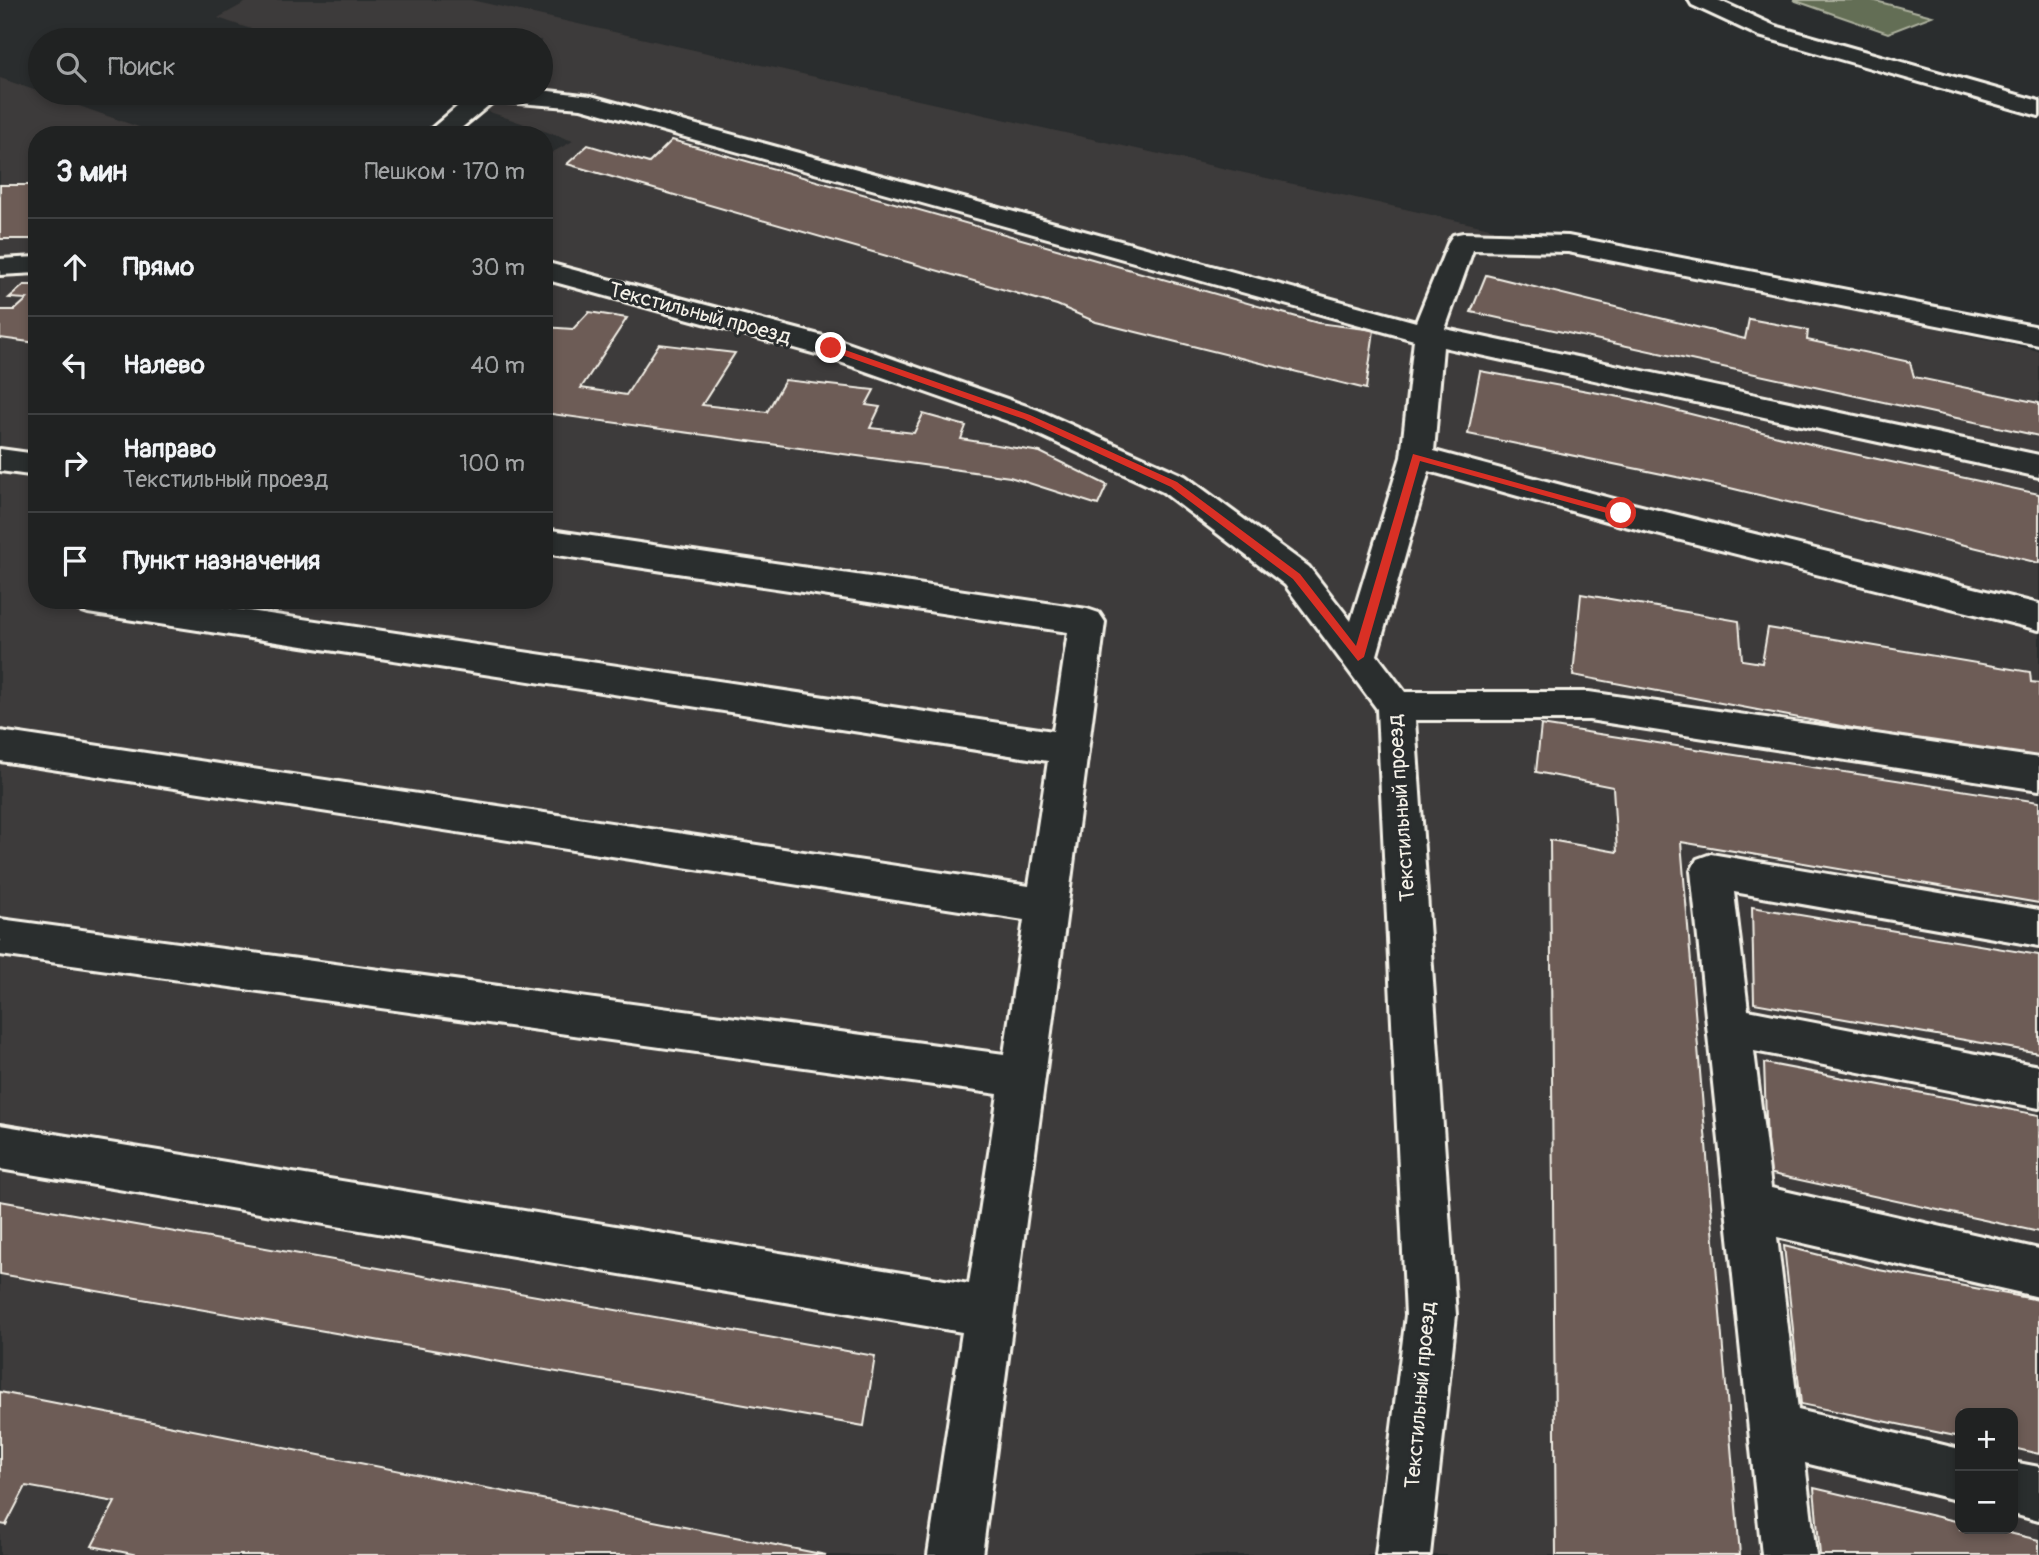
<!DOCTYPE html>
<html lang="ru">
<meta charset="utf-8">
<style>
:root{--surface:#202222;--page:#2d2f2f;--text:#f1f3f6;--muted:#a2a4a5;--line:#3d3f40}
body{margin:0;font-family:Pangolin,sans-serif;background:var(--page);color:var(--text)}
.controls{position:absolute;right:21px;bottom:21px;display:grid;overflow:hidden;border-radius:14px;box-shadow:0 4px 10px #0003}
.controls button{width:63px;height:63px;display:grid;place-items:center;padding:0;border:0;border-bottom:2px solid var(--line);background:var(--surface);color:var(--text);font:35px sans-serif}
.stop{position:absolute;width:21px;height:21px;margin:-16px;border:5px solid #d93025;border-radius:50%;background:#fff}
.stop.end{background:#d93025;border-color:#fff;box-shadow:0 2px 7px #0008}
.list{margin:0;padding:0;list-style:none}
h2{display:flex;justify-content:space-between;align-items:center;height:91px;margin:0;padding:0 28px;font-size:30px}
h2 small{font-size:23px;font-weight:400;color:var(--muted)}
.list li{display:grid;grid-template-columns:46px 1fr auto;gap:21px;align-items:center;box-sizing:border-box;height:98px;padding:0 28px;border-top:2px solid var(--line)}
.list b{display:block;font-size:26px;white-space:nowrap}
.list p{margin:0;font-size:23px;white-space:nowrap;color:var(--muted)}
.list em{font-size:23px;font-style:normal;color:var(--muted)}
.icon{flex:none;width:38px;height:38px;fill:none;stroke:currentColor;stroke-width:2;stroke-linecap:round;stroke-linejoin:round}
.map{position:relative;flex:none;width:2039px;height:1555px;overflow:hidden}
.search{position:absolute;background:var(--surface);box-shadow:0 4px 10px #0003;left:28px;top:28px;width:525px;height:77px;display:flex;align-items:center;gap:18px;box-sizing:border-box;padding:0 24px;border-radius:38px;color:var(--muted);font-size:26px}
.panel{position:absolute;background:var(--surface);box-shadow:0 4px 10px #0003;left:28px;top:126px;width:525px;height:483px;border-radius:28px}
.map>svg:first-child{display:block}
</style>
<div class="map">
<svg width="2039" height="1555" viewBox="0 0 2039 1555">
<rect width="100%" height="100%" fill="#2a2d2e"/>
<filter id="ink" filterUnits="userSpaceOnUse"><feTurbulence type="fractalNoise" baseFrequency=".0143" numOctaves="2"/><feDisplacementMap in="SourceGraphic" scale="14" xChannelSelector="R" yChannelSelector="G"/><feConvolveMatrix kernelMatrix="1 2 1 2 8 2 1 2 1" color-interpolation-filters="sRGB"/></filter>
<g filter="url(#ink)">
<path fill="#3e3b3a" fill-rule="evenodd" d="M250 0H471L2039 351V1555H0V78L161 135H37V600H544V157L573 141 435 93H541V40H283L218 18ZM1960 1413H2013V1529H1960Z"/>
<path fill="#646e54" stroke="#acb09e" stroke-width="2" d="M1793 0H1872L1932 16 1888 33Z"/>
<g fill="#6d5b57" stroke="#f4f1e8" stroke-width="2">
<path d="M672 140 1318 323 1374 330 1366 389 1096 322 1057 305 567 164 588 145 649 163Z"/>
<rect x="0" y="185" width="37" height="54"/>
<path d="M1486 275 1745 339 1749 319 1808 330 1807 340 1910 362 1914 377 2039 403V436L1471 312Z"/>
<path d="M24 285H37V343L0 338V310H15L27 299 9 298Z"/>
<path d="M589 312 627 318 581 388 626 395 659 344 735 353 702 405 767 412 785 380 874 390 866 405 880 407 870 428 914 433 923 414 966 426 961 439 1040 452 1107 485 1098 505 1010 477 544 413V327L573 329Z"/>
<path d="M1480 371 1631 399 1822 447 2039 494V563L1730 488 1468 434Z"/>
<path d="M1581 594 1739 621 1742 660 1762 663 1768 628 2030 672 2031 682 2039 683V758L1873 732 1573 675Z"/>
<path d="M1541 725 2039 802V903L1681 842 1740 1555H1556L1550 840 1617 852 1613 787 1536 772Z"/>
<path d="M1752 907 2039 955V1053L1754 1003Z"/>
<path d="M1764 1063 2039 1115V1232L1768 1173Z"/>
<path d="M0 1201 875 1356 864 1426 0 1274Z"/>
<path d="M1784 1246 1879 1270 2039 1300V1454L2013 1448V1413H1960V1437L1801 1404Z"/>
<path d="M0 1392 826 1555H138L92 1546 115 1502 26 1486 6 1525 0 1524Z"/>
<path d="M1814 1488 1960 1522V1529H1992L2039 1540V1555H1820Z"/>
</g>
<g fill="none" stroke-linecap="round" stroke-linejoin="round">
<defs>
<g id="minor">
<path d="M1689 0H1718L1775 26 2039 101V116L1759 36 1692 5Z"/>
<path d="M541 90 591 96 1416 322 1449 241 1453 235 1463 233 1568 236 2039 327V345L1568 252 1473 250 1445 329 2039 455V477L1443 347 1434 451 1621 501 2039 604V630L1621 525 1429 471 1377 655 1405 692H1589L2039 758V790L1589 720H1415L1456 1315 1430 1555H1376L1406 1315 1377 709 1285 585 1163 492 1016 424 820 355 544 279V262L842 341 1038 410 1185 476 1309 567 1351 621 1401 457 1414 340 581 108 494 101 453 135H424L473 93H541Z"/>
<path d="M37 257V273L0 275V259Z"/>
<path d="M0 449 37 454V476L0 471Z"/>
<path d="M544 529 1087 609 1099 613 1105 622 982 1555H928L962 1332 0 1169V1125L969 1284 998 1094 0 955V919L1004 1054 1024 920 0 761V731L1029 886 1048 761 88 613 76 609 71 600H175L1053 731 1068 632 544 553Z"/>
<path d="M1711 854 2039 910V946L1734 892 1748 1010 2039 1066V1108L1754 1051 1771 1188 2039 1249V1297L1777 1237 1798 1410 1960 1449V1501L1805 1463 1816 1555H1762L1691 871 1697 859Z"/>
<path d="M2013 1462 2039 1467V1521L2013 1514Z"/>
</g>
</defs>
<use href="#minor" stroke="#f4f1e8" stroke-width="6"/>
<use href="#minor" fill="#2a2d2e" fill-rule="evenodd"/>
</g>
</g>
<path fill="#d93025" d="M831 345 1030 415 1177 482 1300 574 1356 646 1413 454 1626 513 1621 517 1420 461 1364 657 1358 661 1293 579 1171 487 1024 419 828 350Z"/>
<g text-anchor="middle" stroke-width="6" stroke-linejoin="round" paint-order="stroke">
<g font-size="21" fill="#f4f1e8" stroke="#2a2d2e">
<text transform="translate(700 313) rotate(15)" y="7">Текстильный проезд</text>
<text transform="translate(1401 808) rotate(-94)" y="7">Текстильный проезд</text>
<text transform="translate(1420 1395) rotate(-85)" y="7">Текстильный проезд</text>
</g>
</g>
</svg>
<div class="controls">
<button>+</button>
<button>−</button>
</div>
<div class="stop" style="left:1621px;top:513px"></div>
<div class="stop end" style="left:831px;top:348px"></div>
<div class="search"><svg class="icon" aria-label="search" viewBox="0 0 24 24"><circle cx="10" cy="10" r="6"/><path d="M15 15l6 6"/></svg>Поиск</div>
<section class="panel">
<h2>3 мин<small>Пешком · 170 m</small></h2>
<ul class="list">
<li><svg class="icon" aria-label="ahead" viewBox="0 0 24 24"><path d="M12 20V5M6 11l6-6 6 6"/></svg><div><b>Прямо</b></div><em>30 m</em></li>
<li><svg class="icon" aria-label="left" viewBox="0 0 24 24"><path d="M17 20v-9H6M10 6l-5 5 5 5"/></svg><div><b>Налево</b></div><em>40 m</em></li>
<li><svg class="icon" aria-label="right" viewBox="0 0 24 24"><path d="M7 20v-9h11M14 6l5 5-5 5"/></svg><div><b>Направо</b><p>Текстильный проезд</p></div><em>100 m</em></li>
<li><svg class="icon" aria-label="arrive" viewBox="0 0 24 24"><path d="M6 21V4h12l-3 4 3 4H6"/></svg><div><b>Пункт назначения</b></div></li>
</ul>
</section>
</div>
